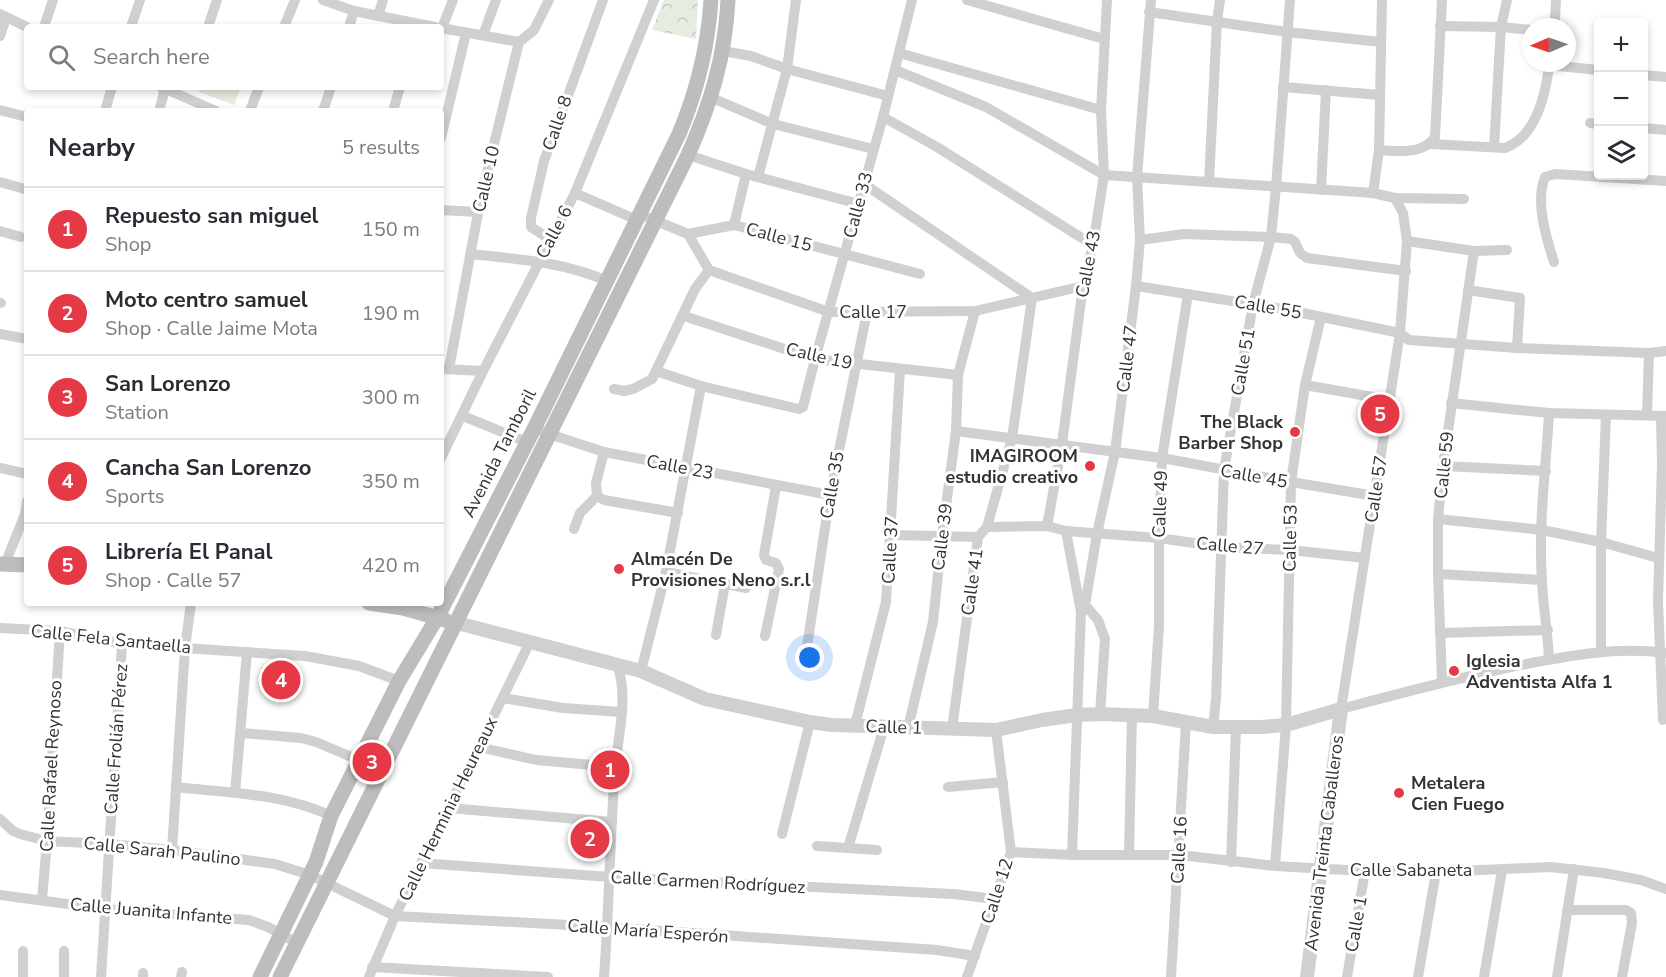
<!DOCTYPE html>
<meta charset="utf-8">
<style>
:root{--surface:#fff;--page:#f7f7f7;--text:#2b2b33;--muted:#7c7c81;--line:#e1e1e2;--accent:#e63946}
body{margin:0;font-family:"Nunito Sans",sans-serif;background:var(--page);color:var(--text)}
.controls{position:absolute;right:18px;top:18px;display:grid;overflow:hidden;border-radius:6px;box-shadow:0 3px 9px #0003}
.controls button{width:54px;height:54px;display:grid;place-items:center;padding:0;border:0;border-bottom:2px solid var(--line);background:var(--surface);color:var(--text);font:30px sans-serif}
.compass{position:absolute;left:1522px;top:18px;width:54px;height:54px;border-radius:50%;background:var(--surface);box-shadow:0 3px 9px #0003;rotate:268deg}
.you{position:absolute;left:810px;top:658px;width:21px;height:21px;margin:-15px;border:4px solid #fff;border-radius:50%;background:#1a73e8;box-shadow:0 0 0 9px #1a73e833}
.badge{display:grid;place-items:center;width:39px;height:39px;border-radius:50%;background:var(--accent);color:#fff;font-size:20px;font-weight:700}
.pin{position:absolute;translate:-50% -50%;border:3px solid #fff;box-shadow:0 2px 6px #0006}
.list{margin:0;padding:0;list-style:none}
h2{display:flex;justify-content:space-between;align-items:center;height:78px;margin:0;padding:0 24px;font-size:26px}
h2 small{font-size:20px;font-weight:400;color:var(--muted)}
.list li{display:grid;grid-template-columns:39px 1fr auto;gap:18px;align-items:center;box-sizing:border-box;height:84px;padding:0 24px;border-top:2px solid var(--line)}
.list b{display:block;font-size:22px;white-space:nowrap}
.list p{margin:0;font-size:20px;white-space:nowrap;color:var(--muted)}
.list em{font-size:20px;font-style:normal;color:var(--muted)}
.icon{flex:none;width:33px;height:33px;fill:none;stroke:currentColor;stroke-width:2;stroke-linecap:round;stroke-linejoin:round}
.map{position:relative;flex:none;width:1666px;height:977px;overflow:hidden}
.search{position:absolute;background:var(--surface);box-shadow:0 3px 9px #0003;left:24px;top:24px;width:420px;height:66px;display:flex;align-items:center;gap:15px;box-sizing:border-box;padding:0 21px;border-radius:6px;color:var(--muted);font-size:22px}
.panel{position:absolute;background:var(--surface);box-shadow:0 3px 9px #0003;left:24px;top:108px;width:420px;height:498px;border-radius:6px}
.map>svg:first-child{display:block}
</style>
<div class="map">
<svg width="1666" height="977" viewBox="0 0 1666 977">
<defs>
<pattern id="park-crowns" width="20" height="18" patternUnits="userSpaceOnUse" patternTransform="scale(1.5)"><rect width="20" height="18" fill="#e6ecdf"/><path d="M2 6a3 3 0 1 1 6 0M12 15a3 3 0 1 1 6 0" fill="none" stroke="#c6cbc0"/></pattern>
</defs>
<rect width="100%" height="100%" fill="#fff"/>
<path fill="url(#park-crowns)" d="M664 0H698L696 39 652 30Z"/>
<g fill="#e6ecdf">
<path d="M201 87H241L234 105 199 92Z"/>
<path d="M261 667 301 669 300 692 260 691Z"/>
</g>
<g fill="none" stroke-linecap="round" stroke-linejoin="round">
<g stroke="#d0d0d0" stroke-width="10">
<path d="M323 0 354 11 435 27"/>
<path d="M967 0 1104 39"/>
<path d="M1149 12 1287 32 1381 42"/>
<path d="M0 14 27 27"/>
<path d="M378 16 383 0"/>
<path d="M1440 26 1501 27 1531 30"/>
<path d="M44 27 53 0"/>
<path d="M131 27 140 0"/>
<path d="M208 27 217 0"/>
<path d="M284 27 295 0"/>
<path d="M349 27 354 11"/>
<path d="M1552 27 1555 20 1556 0"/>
<path d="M441 28 519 42"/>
<path d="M442 28 453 0"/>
<path d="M483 35 496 0"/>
<path d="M0 36 6 18"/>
<path d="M723 51 751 56 787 69 888 96"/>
<path d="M899 53 1101 110"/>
<path d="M1549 63V65L1598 70"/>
<path d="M895 70 986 107 1104 175 1373 193 1395 198 1464 199"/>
<path d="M1644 75 1666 77"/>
<path d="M161 87 216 111"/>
<path d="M1283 87 1380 95"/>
<path d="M712 98 773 124 873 149"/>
<path d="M0 110 27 117"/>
<path d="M105 111 112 87"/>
<path d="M159 111 165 89"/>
<path d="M250 111 259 87"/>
<path d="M323 111 331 87"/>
<path d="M393 111 400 87"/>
<path d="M883 117 937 147 1093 245"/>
<path d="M1590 123 1598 124"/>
<path d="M1644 128 1666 130"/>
<path d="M441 138 466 33"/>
<path d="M1430 144 1505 148C1536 137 1546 94 1549 65"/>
<path d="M1494 147 1501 27 1507 0"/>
<path d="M1379 150C1399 151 1423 155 1435 137L1442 0"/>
<path d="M688 155 746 174 859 204"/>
<path d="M758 177 787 69 796 0"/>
<path d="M0 182 25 189"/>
<path d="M1209 182 1217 21 1220 0"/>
<path d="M864 184 1032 298 1012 438 987 527 978 537 952 729"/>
<path d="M1321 190 1326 90"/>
<path d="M575 193 637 220"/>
<path d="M1373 193 1379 150 1382 0"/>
<path d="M1395 198 1403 213 1407 241 1400 333 1341 709C1397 694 1454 679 1511 667 1562 657 1614 646 1666 653"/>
<path d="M441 210 478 212"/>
<path d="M649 218 688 234 734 225 920 274"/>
<path d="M734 225 746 174"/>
<path d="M0 231 21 237"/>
<path d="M688 234 709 270 829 312 975 311 1083 286"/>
<path d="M551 240 531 227V218L544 161 603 0"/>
<path d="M1140 240 1184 234 1271 237 1291 239 1295 242 1300 253 1307 258 1406 271"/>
<path d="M1407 241 1474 251 1507 250"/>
<path d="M470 254C517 259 564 262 607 281"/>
<path d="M1554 262C1546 237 1535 202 1545 177L1555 174 1666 181"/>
<path d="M1136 286 1283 309 1400 333 1409 340 1517 348 1649 353 1666 351"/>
<path d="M1468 290 1520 298 1517 348"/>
<path d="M0 303H1"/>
<path d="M684 316 815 359 958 375"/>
<path d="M0 334 27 339"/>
<path d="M441 369 483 371"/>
<path d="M449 369 481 197 519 42 534 30 549 0"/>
<path d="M656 371 701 386 799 409 803 407 815 359 883 117 912 0"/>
<path d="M1305 385 1390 400"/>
<path d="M614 389 624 391 633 389 652 379 695 289 709 270"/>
<path d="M1451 403 1549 413 1666 416"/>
<path d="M1647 415 1649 353"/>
<path d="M463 416 527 442"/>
<path d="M1661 416 1662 463 1658 602 1663 720"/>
<path d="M956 431 1162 458 1291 482 1375 496"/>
<path d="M543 432 604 452 830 495"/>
<path d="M441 458 483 371 575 193 654 0"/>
<path d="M1443 466 1546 471"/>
<path d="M0 468 27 474"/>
<path d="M597 496 604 500 678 513"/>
<path d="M597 496 596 483 604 452"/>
<path d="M1438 519 1542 530 1601 542 1658 558"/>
<path d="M1047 526 1062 444 1083 286 1093 245 1104 175 1101 110 1107 0"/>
<path d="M987 527 1047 526 1066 531 1159 538 1221 547 1290 550 1365 558"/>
<path d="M574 529 580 513 597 496"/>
<path d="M1066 531 1081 612"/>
<path d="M891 535 978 537"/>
<path d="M5 564 25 514 27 501"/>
<path d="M666 572 746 588"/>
<path d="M1438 574 1542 580"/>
<path d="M1085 605 1098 620 1105 639 1100 714"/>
<path d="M0 628 60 631 122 644 305 656 359 666 399 681"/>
<path d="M1440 633 1548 630"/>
<path d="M716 635 725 584"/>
<path d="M765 636 779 569 776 563 766 560 764 555 776 486"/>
<path d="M1601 652V542L1606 415"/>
<path d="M1549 659C1548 633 1543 607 1542 581 1538 525 1546 468 1549 413"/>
<path d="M805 660 830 495 867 312"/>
<path d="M641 671 666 572 701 386"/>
<path d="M1442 682 1438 574V519L1443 466 1474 251"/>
<path d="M503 698 563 708 621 712"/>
<path d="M1153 716 1159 626V538L1162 458 1188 294"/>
<path d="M855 725 886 602 900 370"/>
<path d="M1213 727 1216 699 1224 470 1253 304 1271 237 1276 187 1290 0"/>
<path d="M908 728 933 622 942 536 956 431 958 375 975 311"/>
<path d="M241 733 301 738 316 742 359 760"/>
<path d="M479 747 536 760 615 767"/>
<path d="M176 787C228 793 282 793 331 816"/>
<path d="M948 787 1003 782"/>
<path d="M235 793 247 652"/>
<path d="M449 808 612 822"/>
<path d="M0 819 13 831 20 834 47 841 109 844 172 850 275 864 310 875 395 916 607 927 937 950 975 956"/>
<path d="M782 834 810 722"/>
<path d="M817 846 848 848 884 727"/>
<path d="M848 848 877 850"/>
<path d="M172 850 185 648 191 603"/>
<path d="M1011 852 1072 855H1180L1275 866 1365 871 1436 872 1550 867 1604 873 1641 880 1666 889"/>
<path d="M1072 855 1081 612 1085 605 1097 534 1115 452 1136 286 1140 240 1137 177 1151 0"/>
<path d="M1129 855 1132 714"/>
<path d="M1231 862 1236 728"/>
<path d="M421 863 610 877 953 894 995 899"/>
<path d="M1275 866 1286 725 1291 482 1305 385 1321 317"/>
<path d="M0 895 105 909 249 920 268 927 297 943"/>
<path d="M42 900 47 841 60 631"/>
<path d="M1567 910H1626L1631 913 1632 923 1622 977"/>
<path d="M372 967 548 977"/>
<path d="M23 977V951"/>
<path d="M64 977V951"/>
<path d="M101 977 122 644"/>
<path d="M143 977V973"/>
<path d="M181 977 182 972"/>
<path d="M369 977 395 916 530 642"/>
<path d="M604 977C609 908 610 838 615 769 618 735 629 697 617 664"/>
<path d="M967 977 1011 852 996 730"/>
<path d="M1171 977 1186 723"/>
<path d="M1347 977 1365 871"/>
<path d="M1418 977 1436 872"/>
<path d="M1484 977 1502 870"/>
<path d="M1557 977 1574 869"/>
</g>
<path stroke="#d0d0d0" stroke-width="14" d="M457 623 641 671 705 699 810 722 832 725 996 730 1042 720 1077 715 1100 714 1153 716 1213 727H1261L1286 725 1341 709 1307 977"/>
<g stroke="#bdbdbd" stroke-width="15">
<path d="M0 564 27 565"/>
<path d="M369 603 403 608 445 620"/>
<path d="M260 977 316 862 331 816 399 681 437 618 534 429 679 134C697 91 708 47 711 0"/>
<path d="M280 977 688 155C711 103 725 57 728 0"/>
</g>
</g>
<g fill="#e63946" stroke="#fff" stroke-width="2">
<circle cx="1295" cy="432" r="6"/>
<circle cx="1090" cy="466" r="6"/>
<circle cx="619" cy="569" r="6"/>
<circle cx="1454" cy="671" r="6"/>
<circle cx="1399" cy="793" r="6"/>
</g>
<g text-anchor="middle" stroke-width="6" stroke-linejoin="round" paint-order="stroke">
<g font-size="18" fill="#333" stroke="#fff">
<text transform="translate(557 123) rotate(-71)" y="6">Calle 8</text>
<text transform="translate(486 179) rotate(-77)" y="6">Calle 10</text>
<text transform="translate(858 205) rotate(-75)" y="6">Calle 33</text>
<text transform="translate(554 232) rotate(-62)" y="6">Calle 6</text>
<text transform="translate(779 237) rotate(15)" y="6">Calle 15</text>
<text transform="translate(1088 264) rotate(-79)" y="6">Calle 43</text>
<text transform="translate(1268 307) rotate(10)" y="6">Calle 55</text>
<text x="873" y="318">Calle 17</text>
<text transform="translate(819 356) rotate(13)" y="6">Calle 19</text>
<text transform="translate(1127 359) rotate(-83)" y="6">Calle 47</text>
<text transform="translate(1243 362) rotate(-80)" y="6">Calle 51</text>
<text transform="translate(499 453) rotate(-63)" y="6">Avenida Tamboril</text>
<text transform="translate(1444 465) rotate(-84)" y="6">Calle 59</text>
<text transform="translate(680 467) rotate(11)" y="6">Calle 23</text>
<text transform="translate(1254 476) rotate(10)" y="6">Calle 45</text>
<text transform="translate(832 485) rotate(-80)" y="6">Calle 35</text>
<text transform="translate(1376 489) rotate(-81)" y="6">Calle 57</text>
<text transform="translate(1160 504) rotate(-88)" y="6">Calle 49</text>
<text transform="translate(942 537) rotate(-83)" y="6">Calle 39</text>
<text transform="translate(1290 538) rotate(-89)" y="6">Calle 53</text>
<text transform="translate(1230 546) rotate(5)" y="6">Calle 27</text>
<text transform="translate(890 550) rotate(-87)" y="6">Calle 37</text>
<text transform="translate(972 582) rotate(-82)" y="6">Calle 41</text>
<text transform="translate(111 639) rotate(6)" y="6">Calle Fela Santaella</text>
<text transform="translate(894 727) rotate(2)" y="6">Calle 1</text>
<text transform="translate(116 739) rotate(-86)" y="6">Calle Frolián Pérez</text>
<text transform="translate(51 766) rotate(-87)" y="6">Calle Rafael Reynoso</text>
<text transform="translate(448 809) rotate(-64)" y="6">Calle Herminia Heureaux</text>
<text transform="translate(1324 843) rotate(-83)" y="6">Avenida Treinta Caballeros</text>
<text transform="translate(1179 850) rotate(-87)" y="6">Calle 16</text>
<text transform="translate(162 851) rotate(6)" y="6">Calle Sarah Paulino</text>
<text x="1411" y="876">Calle Sabaneta</text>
<text transform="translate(708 882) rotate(3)" y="6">Calle Carmen Rodríguez</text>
<text transform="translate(997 891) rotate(-72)" y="6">Calle 12</text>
<text transform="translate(151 911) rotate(5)" y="6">Calle Juanita Infante</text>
<text transform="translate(1356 924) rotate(-80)" y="6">Calle 1</text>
<text transform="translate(648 931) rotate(4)" y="6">Calle María Esperón</text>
</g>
<g font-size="18" font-weight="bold" fill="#333" stroke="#fff" text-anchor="start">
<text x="1283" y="428" text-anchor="end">The Black<tspan x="1283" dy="21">Barber Shop</tspan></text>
<text x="1078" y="462" text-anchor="end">IMAGIROOM<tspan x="1078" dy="21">estudio creativo</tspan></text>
<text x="631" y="565">Almacén De<tspan x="631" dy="21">Provisiones Neno s.r.l</tspan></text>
<text x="1466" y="667">Iglesia<tspan x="1466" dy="21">Adventista Alfa 1</tspan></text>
<text x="1411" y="789">Metalera<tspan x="1411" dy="21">Cien Fuego</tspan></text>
</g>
</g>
</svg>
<div class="controls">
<button>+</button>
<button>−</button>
<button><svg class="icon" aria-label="layers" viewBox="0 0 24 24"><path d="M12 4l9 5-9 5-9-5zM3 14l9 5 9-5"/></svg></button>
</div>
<svg class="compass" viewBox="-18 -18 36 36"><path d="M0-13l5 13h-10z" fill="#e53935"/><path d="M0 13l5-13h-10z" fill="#7c7c81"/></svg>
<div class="you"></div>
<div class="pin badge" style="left:610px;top:770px">1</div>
<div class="pin badge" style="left:590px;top:839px">2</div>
<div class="pin badge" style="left:372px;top:762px">3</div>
<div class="pin badge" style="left:281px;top:680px">4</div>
<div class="pin badge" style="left:1380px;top:414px">5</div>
<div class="search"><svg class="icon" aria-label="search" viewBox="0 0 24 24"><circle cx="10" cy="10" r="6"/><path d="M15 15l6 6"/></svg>Search here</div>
<section class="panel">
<h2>Nearby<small>5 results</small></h2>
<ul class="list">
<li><span class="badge">1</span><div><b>Repuesto san miguel</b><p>Shop</p></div><em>150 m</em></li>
<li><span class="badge">2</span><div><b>Moto centro samuel</b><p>Shop · Calle Jaime Mota</p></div><em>190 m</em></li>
<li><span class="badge">3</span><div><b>San Lorenzo</b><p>Station</p></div><em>300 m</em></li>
<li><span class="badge">4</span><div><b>Cancha San Lorenzo</b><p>Sports</p></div><em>350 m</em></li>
<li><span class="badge">5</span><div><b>Librería El Panal</b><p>Shop · Calle 57</p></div><em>420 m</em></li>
</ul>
</section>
</div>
